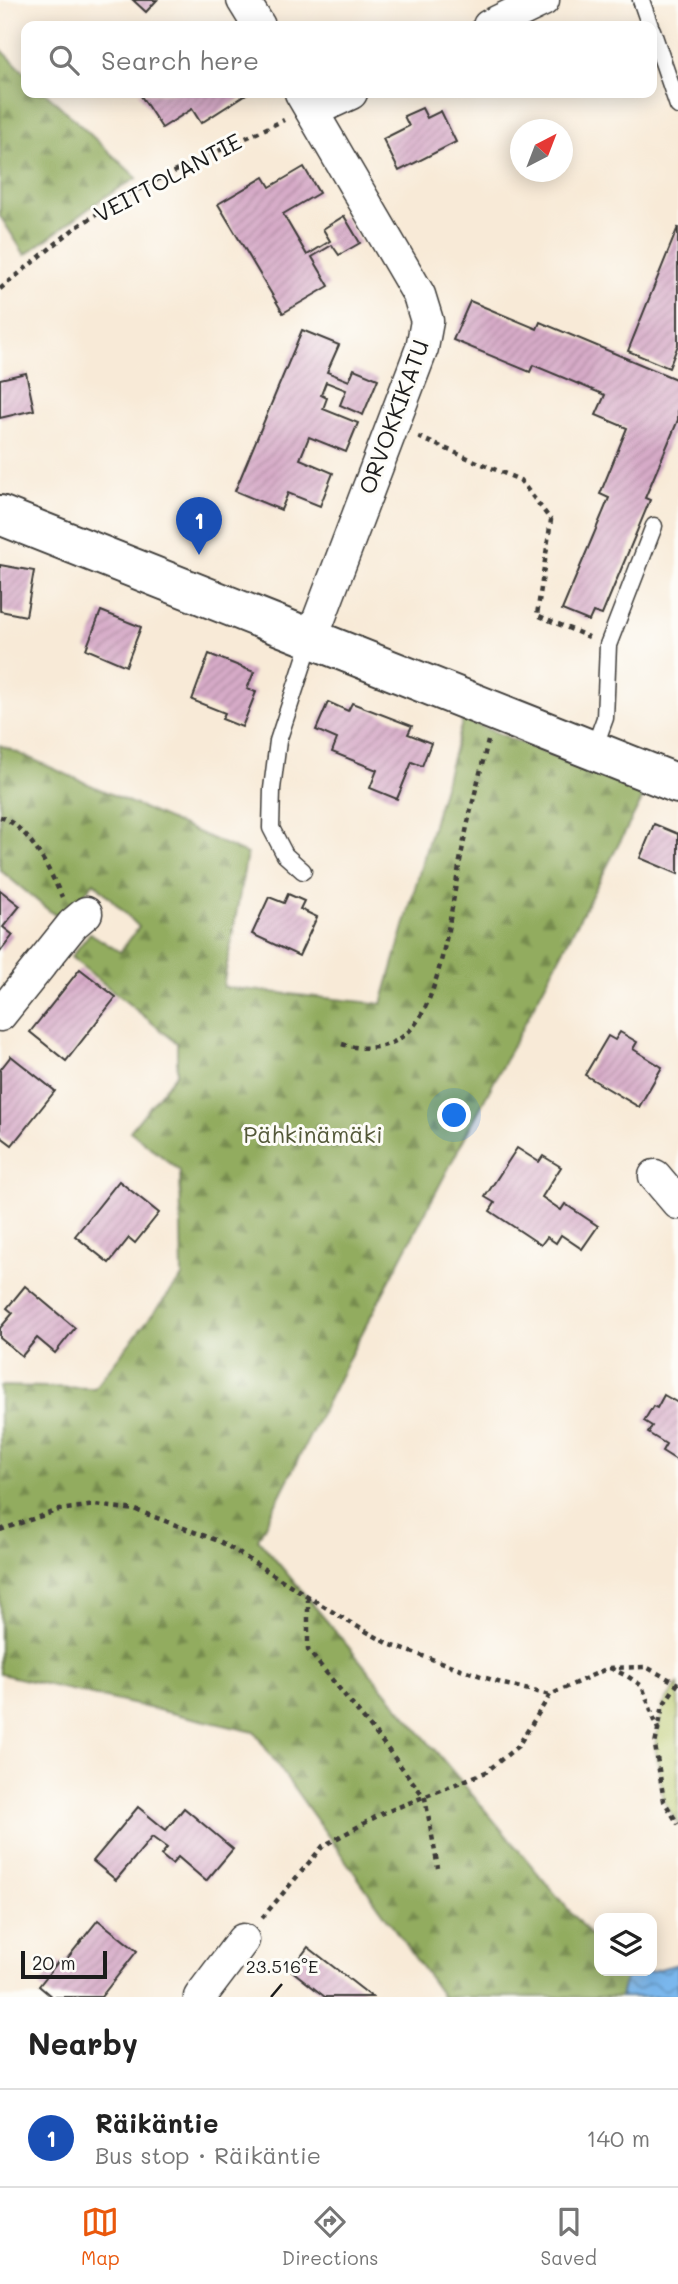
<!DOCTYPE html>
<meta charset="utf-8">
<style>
:root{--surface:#fff;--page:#f6f6f6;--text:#222;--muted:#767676;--line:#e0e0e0;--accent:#ea580c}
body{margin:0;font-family:Mali,sans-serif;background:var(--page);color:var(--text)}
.controls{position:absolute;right:21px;bottom:21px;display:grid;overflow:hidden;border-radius:14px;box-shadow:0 4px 18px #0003}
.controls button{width:63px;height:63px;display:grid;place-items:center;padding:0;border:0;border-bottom:2px solid var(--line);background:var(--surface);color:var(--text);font:35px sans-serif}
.compass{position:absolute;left:510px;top:119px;width:63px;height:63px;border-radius:50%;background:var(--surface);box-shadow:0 4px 18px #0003;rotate:42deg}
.scale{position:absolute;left:21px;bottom:18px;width:86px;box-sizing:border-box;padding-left:7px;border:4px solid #1c1c1c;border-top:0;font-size:19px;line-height:24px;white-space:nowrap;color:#1c1c1c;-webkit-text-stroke:5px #fdfcf7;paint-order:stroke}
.you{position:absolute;left:455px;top:1116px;width:24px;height:24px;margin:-18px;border:5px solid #fff;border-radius:50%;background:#1a73e8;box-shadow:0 0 0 10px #1a73e833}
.badge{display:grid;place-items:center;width:46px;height:46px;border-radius:50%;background:var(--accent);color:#fff;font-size:23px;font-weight:700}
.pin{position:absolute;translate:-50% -58px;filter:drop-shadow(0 2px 4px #0008)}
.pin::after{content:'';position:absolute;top:37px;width:24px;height:21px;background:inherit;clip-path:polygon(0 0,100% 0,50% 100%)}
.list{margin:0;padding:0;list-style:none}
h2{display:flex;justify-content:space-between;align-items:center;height:91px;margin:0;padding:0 28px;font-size:30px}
h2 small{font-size:23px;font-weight:400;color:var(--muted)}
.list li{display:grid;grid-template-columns:46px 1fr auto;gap:21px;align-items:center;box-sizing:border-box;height:98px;padding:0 28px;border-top:2px solid var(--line)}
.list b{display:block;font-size:26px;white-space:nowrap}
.list p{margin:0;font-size:23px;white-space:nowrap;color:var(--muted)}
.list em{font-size:23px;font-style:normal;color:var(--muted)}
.icon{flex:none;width:38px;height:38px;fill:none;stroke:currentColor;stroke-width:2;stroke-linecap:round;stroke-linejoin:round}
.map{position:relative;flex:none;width:678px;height:1997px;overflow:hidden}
.search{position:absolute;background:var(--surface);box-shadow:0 4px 18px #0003;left:21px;right:21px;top:21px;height:77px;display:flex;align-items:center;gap:18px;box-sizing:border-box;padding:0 24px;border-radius:14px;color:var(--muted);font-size:26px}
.sheet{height:189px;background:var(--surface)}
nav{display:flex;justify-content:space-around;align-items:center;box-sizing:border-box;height:98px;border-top:2px solid var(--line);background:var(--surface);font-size:19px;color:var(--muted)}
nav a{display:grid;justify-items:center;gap:4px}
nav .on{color:var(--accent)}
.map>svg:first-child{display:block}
</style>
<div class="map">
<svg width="678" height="1997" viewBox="0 0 678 1997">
<defs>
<pattern id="forest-firs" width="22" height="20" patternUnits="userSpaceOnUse" patternTransform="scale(1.75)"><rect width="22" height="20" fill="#92ac5f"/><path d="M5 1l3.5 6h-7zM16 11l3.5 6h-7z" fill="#768b4e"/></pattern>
<pattern id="water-waves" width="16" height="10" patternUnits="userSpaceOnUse" patternTransform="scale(1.75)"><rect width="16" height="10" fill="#7ab7ed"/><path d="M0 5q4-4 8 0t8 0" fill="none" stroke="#6394bf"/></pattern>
<pattern id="building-hatch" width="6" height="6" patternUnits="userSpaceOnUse" patternTransform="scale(1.75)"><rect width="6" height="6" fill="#d6aac7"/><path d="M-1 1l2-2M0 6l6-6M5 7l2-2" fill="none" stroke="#b792aa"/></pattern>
</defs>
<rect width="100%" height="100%" fill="#fdfcf7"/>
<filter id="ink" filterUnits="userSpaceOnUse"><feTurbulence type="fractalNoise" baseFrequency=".0143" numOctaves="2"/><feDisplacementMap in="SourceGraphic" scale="14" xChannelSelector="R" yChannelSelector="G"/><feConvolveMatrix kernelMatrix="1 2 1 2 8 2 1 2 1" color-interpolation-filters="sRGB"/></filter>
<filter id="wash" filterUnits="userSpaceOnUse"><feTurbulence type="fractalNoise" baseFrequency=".00686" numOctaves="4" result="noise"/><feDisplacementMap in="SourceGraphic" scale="28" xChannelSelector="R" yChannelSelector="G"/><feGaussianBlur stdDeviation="1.57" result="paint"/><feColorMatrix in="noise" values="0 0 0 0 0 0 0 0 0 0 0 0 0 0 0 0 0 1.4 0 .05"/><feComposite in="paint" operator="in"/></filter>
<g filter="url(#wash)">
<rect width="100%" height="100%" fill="#f8ead7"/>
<path fill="#b8c86b" stroke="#6a7244" stroke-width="2" d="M678 1684V1824L664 1801 655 1745 663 1705Z"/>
<g fill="url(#forest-firs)" stroke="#57643e" stroke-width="2">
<path d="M0 48 26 74V93H46L137 178 103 198 25 255 0 216Z"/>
<path d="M463 719 645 794 351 1354 258 1539 599 1946V1971H620L626 1978 621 1997H443L254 1732 0 1674V1386L94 1388 182 1277 180 1171 130 1131 177 1073V1043L71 957 90 933 120 952 139 927 94 882C82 895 71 920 52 913L0 870V745L247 854 223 987 382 1004Z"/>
</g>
<path fill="url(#water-waves)" stroke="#4b6a84" stroke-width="2" d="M678 1964V1997H621L626 1978Z"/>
<g id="blocks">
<g fill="url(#building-hatch)">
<path d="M133 0H157L146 12Z"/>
<path d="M139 93H248L201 123 192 109 162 128Z"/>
<path d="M422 108 427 118 441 111 456 142 399 171 383 139 409 126 404 116Z"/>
<path d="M304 167 319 193 283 214 307 255 330 241 323 229 344 216 360 243 339 255 332 245 312 257 329 286 283 313 218 204 264 177 270 187Z"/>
<path d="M678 227V345L669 368 628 351Z"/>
<path d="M470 301 537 329 540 322 678 380V420L645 498 650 500 602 615 593 612 589 621 562 610 609 498 600 494 627 428 596 415 605 395 533 365 530 372 453 340Z"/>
<path d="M302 330 339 345 327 372 349 381 354 369 378 379 363 415 340 405 346 390 326 382 321 395 327 398 323 409 358 423 346 452 309 437 300 459 333 473 320 506 288 493 281 510 235 491Z"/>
<path d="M26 373 34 410 0 418V379Z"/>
<path d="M0 565 34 571 26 616 0 611Z"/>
<path d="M101 611 141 627 126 666 86 649Z"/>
<path d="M209 654 254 672 247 689 256 692 242 727 222 719 225 713 192 700Z"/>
<path d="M328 702 348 711 352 703 412 726 408 734 431 743 422 766 412 762 397 799 370 788 377 770 332 752 337 739 316 730Z"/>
<path d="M654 824 678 834V874L640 858Z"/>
<path d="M0 890 20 906 3 927 13 935 0 952Z"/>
<path d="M288 894 304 901 300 909 317 917 299 956 252 934 269 897 284 903Z"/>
<path d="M80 969 116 997 66 1061 30 1032Z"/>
<path d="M620 1032 637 1042 633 1049 662 1067 639 1107 585 1075 608 1036 615 1040Z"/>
<path d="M11 1056 55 1091 12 1145 0 1136V1070Z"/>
<path d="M517 1148 539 1162 543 1156 561 1167 542 1197 561 1210 565 1204 598 1226 582 1249 561 1235 556 1243 547 1237 541 1245 490 1211 495 1203 485 1197Z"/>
<path d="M119 1181 159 1213 135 1243 129 1238 109 1263 75 1236Z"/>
<path d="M25 1286 75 1328 55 1353 37 1338 22 1356 0 1338V1328L13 1313 7 1308Z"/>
<path d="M664 1395 678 1403V1461L662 1451 666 1444 648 1433 652 1426 644 1421 653 1406 657 1408Z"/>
<path d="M138 1807 166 1830 184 1808 233 1849 206 1881 178 1857 172 1864 161 1855 167 1848 152 1837 116 1880 93 1861Z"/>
<path d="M98 1920 137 1951 101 1997H52L39 1986 58 1962 62 1965Z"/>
<path d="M308 1947 372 1997H325L291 1970Z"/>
</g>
</g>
</g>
<g filter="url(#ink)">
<use href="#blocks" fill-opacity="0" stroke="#3d3b38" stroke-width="2"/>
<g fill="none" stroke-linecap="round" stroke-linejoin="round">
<defs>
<g id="service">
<path d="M641 0 650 26"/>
<path d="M652 30 678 106"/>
<path d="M593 751 605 718 608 645 654 526"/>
<path d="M303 871 285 855 271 828 272 789 278 741 311 640"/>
</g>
<g id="minor">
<path d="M243 0 259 26"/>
<path d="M489 26 543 0"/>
<path d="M301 93 419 295 427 321 422 348 311 640"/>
<path d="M312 111 351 93"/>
<path d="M0 1015 73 924 86 913"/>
<path d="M655 1176 678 1203"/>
<path d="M200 1997 243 1940"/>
</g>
<path id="tertiary" d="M0 515 678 784"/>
</defs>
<use href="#service" stroke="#3d3b38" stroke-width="19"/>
<use href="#minor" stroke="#3d3b38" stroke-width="35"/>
<use href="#tertiary" stroke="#3d3b38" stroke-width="42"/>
<g stroke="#3d3b38" stroke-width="4.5" stroke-dasharray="5 5" stroke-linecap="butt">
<path d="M0 289 75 228 110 206 144 186 284 120"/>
<path d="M418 437 520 480 551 520 537 615 589 637"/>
<path d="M0 817C29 826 50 871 62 897"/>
<path d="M342 1044C364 1051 389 1049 407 1033 443 1002 452 897 462 851 469 814 479 778 488 741"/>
<path d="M0 1530 59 1510 95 1505 136 1510 221 1542 349 1622 391 1645 504 1684 550 1695"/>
<path d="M308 1597V1650L380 1739 425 1798 438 1868"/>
<path d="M610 1668 627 1676 642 1686 658 1729"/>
<path d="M678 1683 663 1705 655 1745 664 1801 678 1824"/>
<path d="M262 1918 323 1846 381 1814 486 1772 518 1746 550 1695 608 1668 646 1667 678 1684"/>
</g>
<use href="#service" stroke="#fff" stroke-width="16"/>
<use href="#minor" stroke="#fff" stroke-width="32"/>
<use href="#tertiary" stroke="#fff" stroke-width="38"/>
</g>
</g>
<path fill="none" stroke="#1c1c1c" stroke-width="2.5" d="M271 1997 282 1984"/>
<g text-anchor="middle" stroke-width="6" stroke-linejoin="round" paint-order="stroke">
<g font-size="23" fill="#1c1c1c" stroke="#fdfcf7">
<text transform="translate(168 178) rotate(-28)" y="8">VEITTOLANTIE</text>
<text transform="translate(394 417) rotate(-70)" y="8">ORVOKKIKATU</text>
</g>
<g font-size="23" fill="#535838" stroke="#fdfcf7">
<text x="313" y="1143">Pähkinämäki</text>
</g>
</g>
<g font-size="18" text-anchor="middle" fill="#1c1c1c" stroke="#fdfcf7" stroke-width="6" stroke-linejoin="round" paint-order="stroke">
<text x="282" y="1973">23.516°E</text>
</g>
</svg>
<div class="controls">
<button><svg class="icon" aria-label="layers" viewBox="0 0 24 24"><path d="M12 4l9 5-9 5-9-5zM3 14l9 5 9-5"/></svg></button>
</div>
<svg class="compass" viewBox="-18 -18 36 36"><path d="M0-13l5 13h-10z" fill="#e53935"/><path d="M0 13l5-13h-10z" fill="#767676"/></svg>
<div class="scale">20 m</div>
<div class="you"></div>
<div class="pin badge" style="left:199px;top:555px;background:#1a4fb4">1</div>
<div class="search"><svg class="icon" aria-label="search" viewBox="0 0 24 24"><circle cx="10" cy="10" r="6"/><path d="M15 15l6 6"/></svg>Search here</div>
</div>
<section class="sheet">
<h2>Nearby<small></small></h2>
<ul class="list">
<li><span class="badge" style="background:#1a4fb4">1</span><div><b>Räikäntie</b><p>Bus stop · Räikäntie</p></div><em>140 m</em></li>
</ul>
</section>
<nav>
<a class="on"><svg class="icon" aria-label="map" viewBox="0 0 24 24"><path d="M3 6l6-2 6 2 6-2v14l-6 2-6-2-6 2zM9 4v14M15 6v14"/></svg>Map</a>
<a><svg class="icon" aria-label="directions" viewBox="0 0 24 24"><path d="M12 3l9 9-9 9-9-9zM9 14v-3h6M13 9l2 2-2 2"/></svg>Directions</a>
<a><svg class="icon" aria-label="saved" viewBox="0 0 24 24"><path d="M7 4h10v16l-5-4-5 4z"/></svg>Saved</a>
</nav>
